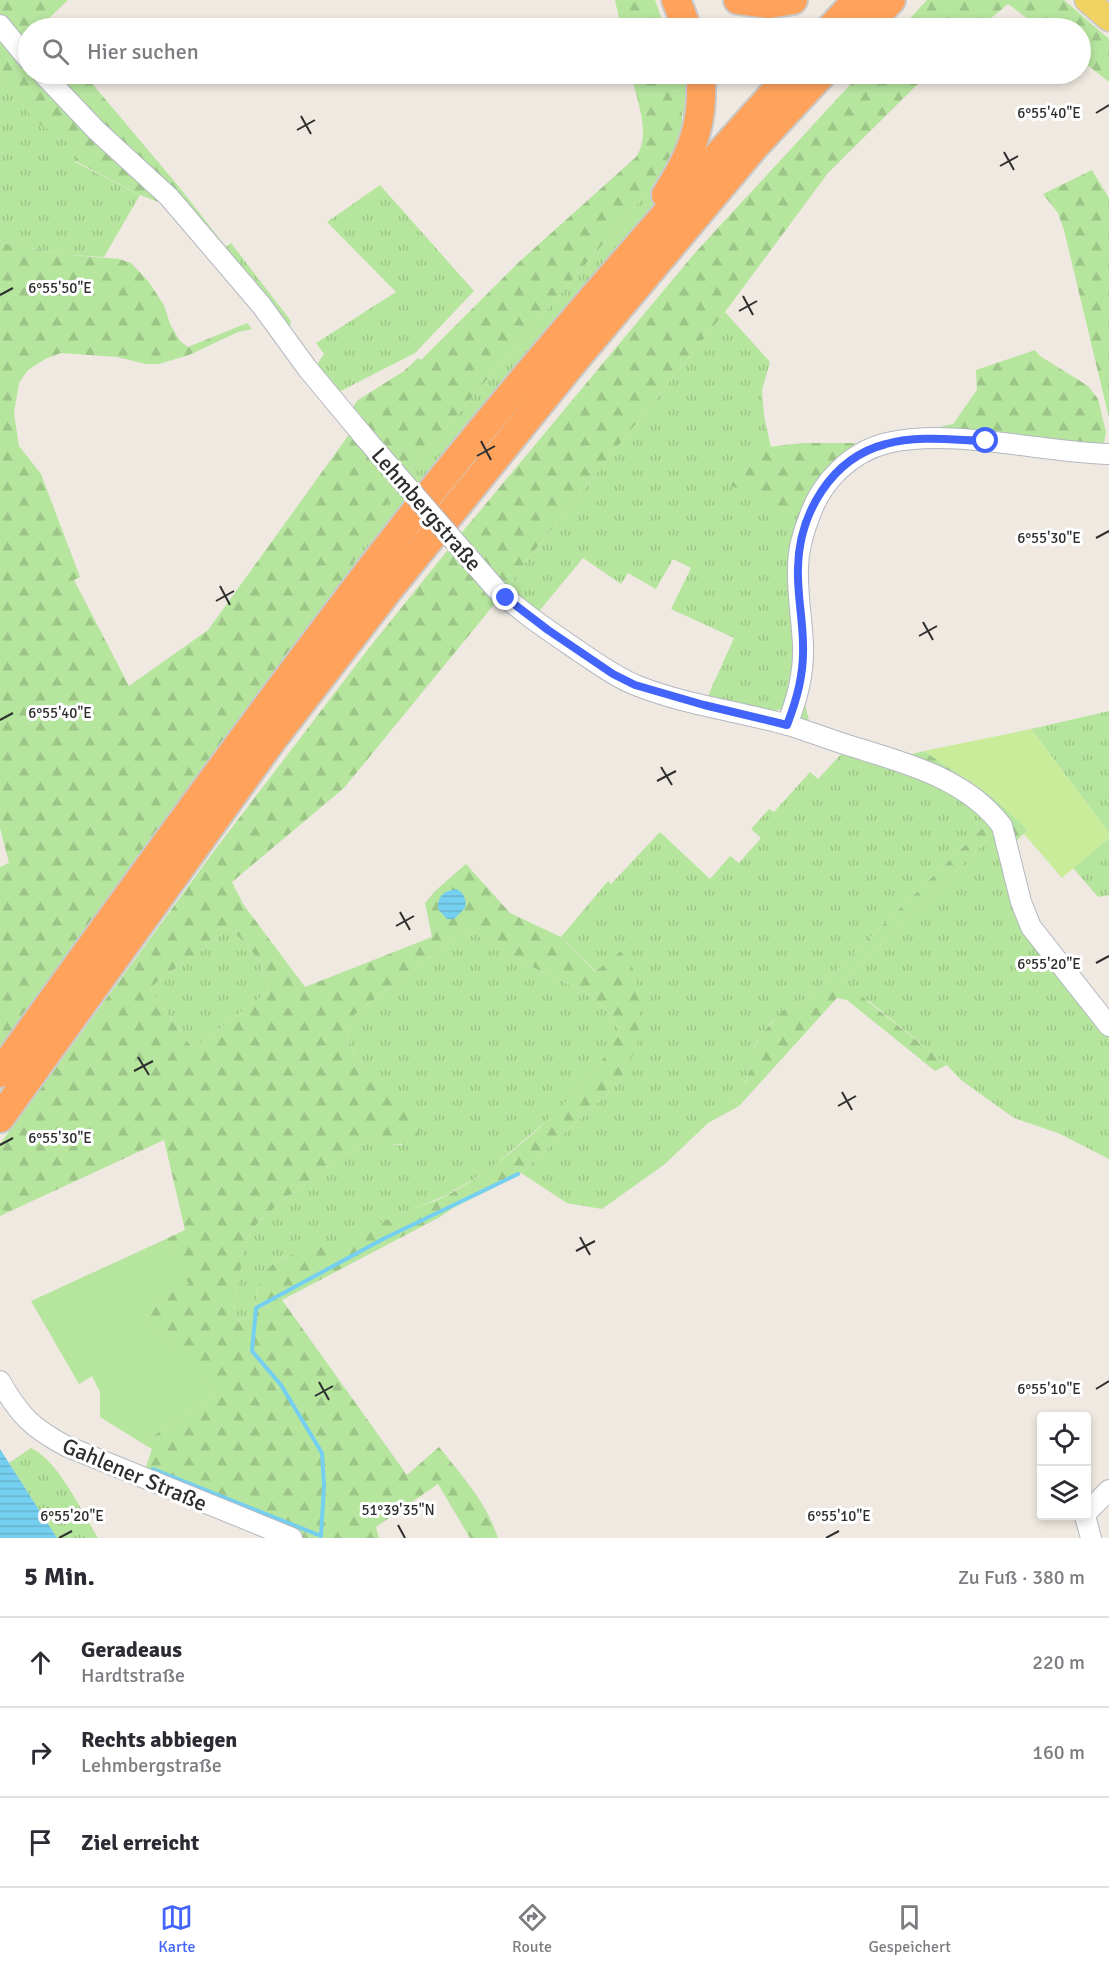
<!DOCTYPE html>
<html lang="de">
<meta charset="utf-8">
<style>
:root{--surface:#fff;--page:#f2f2f3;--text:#2b2b33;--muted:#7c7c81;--line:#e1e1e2;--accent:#4264fb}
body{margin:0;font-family:Signika,sans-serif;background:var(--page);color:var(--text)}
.controls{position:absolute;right:18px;bottom:18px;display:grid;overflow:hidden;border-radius:6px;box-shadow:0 3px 9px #0003}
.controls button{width:54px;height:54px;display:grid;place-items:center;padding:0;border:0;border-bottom:2px solid var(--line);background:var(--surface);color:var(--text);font:30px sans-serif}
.stop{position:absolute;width:18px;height:18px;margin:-14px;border:4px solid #4264fb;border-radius:50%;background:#fff}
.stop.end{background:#4264fb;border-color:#fff;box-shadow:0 2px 6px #0008}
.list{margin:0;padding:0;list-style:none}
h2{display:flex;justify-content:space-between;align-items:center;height:78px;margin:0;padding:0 24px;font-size:26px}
h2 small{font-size:20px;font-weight:400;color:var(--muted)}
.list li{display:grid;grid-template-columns:39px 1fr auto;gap:18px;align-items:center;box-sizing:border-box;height:90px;padding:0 24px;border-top:2px solid var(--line)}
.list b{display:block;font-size:22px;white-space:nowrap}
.list p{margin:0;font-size:20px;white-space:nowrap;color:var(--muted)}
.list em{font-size:20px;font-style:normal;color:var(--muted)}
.icon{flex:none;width:33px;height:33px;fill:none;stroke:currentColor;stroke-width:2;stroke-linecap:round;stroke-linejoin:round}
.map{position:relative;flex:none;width:1109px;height:1538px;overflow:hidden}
.search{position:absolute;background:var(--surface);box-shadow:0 3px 9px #0003;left:18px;right:18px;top:18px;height:66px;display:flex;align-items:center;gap:15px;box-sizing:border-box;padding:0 21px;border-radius:33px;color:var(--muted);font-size:22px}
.sheet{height:348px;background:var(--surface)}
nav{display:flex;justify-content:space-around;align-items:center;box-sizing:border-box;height:84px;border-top:2px solid var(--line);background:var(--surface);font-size:16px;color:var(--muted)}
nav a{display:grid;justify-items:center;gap:3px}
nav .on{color:var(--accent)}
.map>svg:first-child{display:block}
</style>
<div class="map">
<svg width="1109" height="1538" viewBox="0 0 1109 1538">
<defs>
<pattern id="grass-tufts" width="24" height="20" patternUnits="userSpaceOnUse" patternTransform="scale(1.5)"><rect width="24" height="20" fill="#b6e59e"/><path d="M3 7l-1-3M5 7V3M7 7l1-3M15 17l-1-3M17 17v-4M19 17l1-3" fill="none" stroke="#9dc588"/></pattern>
<pattern id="forest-firs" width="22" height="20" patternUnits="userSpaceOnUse" patternTransform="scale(1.5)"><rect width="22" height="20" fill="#b6e59e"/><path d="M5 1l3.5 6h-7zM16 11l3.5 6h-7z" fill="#9dc588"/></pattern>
<pattern id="water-rules" width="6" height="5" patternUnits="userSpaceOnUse" patternTransform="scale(1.5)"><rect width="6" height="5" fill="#75cff0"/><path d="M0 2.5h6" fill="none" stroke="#66b2ce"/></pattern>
</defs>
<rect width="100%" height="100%" fill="#efe9e1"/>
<g fill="url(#grass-tufts)">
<path d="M677 74H693L696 95 656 202 516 369 418 492 404 476 663 174 681 134 683 116Z"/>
<path d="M0 76 36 121 82 150 75 162 140 195 104 257 70 255 0 243Z"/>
<path d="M380 185 474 291 415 353 337 393 315 367 324 354 316 343 396 292 327 222Z"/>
<path d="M180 188 226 247 231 243 291 321 290 327 288 329 171 196Z"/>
<path d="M725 312 770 362 762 390 764 415 771 448H760L800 518 799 658 787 706C764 721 731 706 706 700L734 638 671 609 691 568 673 559 656 589 628 573 621 584 583 558 536 615 506 590 531 555Z"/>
<path d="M399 484 412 499 318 621Z"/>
<path d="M1109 711V833L1031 729Z"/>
<path d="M845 750 918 771 990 821 808 998C784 1009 762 1025 753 1052 752 1057 753 1061 752 1066 750 1078 740 1089 733 1098L739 1106 708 1123 665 1164 602 1209 567 1203 521 1173 620 1082 626 948 596 972 561 937 608 881 611 884 660 832 710 879 730 856 739 863 761 838 751 829 769 809 774 812 810 772 818 779Z"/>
<path d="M999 828 1009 881 1109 1034V1159L1058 1133 1014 1118 961 1080 947 1065 869 1001 836 990Z"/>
<path d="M1109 838V895L1098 897 1073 868Z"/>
<path d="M229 929C251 945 265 965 268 992L193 1049 149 988Z"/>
<path d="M467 929 526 964 591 995 608 1012 619 1029 613 1046 604 1059 557 1112 490 1169 447 1195 398 1215 353 1238 335 1245 286 1256 274 1263 257 1290 255 1314 240 1322C230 1306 235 1295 239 1278 241 1265 242 1250 247 1238 260 1211 337 1162 364 1142L402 1145 420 1121 410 1109 354 1056 348 1033 355 1014Z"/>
<path d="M31 1448C58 1460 82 1512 98 1538H56L9 1463Z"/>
</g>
<g fill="url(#forest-firs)" fill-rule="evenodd">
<path d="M0 0H68L43 24 47 28H28V54L0 20Z"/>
<path d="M615 0H655L665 28H621Z"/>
<path d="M927 0H1064L1109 39V82L1081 60 1080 28H1040L1008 4 979 28H901Z"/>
<path d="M0 34 28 65V74H36L169 206 140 195 75 161 82 150 36 122 0 76Z"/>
<path d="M46 74H84L180 188 171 196Z"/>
<path d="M631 74H677C685 120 686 132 663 174L404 476 355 412 354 405 358 400 404 371 418 358 421 360 519 262 636 157C652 134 636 98 631 74Z"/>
<path d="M860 74H928L828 173 725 312 531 555 506 590 344 788 232 882 243 904 305 987 432 937 425 903 435 891 466 864 510 913 561 937 595 972 626 947 637 982 640 1017 637 1047 620 1082 521 1173H518L519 1175 453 1208 440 1217 282 1300 407 1475 439 1447C462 1476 487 1503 498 1538H470L438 1484 376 1527 379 1538H301L145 1470 152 1449 142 1443 215 1396 182 1342 173 1346 145 1319 163 1297 188 1284 166 1239 185 1230 164 1140 0 1216V1144L214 851 369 648 459 536 694 254ZM229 929C251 945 265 965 268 992L193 1049 149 988ZM467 929 526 964 591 995 608 1012 619 1029C611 1053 597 1066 581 1085 544 1127 498 1167 448 1195 433 1203 414 1207 398 1215 381 1222 366 1232 349 1239 328 1248 292 1250 276 1262 257 1275 256 1293 255 1314L240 1322C230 1306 235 1295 239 1278 242 1265 242 1250 247 1238 260 1211 337 1162 364 1142 383 1143 404 1149 419 1136L420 1121 410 1108 354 1056 348 1033 355 1014Z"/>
<path d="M1092 170 1109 198V418L1064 230 1058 213 1043 194Z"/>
<path d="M0 243 70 255 119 259 131 263 148 281 164 305 170 324 180 341 188 347 247 323 252 329 238 332 189 355 159 364H146L117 357 61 353 45 359 28 370 19 383 14 413 19 446 41 474 80 577 74 580 129 686 208 630 353 429 399 484 318 622 154 835 0 1049V867L9 863 0 828Z"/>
<path d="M1035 350 1040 356 1088 386 1098 399 1106 432 1104 443 1101 445 945 432 942 426 953 424 977 390 976 370Z"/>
<path d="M802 443H856L832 462 816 480 800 518 730 485 760 448Z"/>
<path d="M802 691 810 725 826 731 912 754 924 751 993 797 1028 830 1016 841 1009 836 997 813 793 721Z"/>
<path d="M990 821 999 828 837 989 855 991 947 1065 935 1071 847 1000 837 998 739 1106 733 1098 747 1080 752 1067V1054L762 1033 785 1009 808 998Z"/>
</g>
<path fill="#b6e59e" d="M166 1239 189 1284 163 1297 145 1319 173 1346 182 1341 215 1396 142 1443 100 1417V1392L92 1376 79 1384 31 1301Z"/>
<path fill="#c9ec9a" d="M1031 729 1109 833V838L1062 878 1024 834 1028 830 993 797 924 751Z"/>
<g fill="url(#water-rules)">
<path d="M456 889C464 892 467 901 465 908L454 919H447L438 909C437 896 444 891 456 889Z"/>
<path d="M0 1449 57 1538H0Z"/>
</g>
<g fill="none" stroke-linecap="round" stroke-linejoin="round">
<path stroke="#75cff0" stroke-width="4" d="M153 1469 321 1536 324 1486 322 1453 281 1385 252 1351 256 1308 383 1239 518 1174"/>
<defs>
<g id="minor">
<path d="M0 25 28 59"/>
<path d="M43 74 96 130 169 197 262 306 307 368 366 439"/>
<path d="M496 589C522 613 551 632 580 652 598 664 617 678 638 686 686 705 738 711 788 725 811 732 833 741 857 748 909 764 968 780 1002 826L1021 902 1031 927 1109 1026"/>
<path d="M787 725C797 699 804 674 803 645 802 619 797 594 798 568 798 549 803 533 810 515 822 481 851 452 887 443 954 428 1039 452 1109 454"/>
<path d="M0 1381C19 1415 32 1428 66 1446L292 1538"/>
<path d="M1086 1513 1109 1490"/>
<path d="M1085 1516 1091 1538"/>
</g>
<path id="major" d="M1087 0 1109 19"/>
<g id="highway">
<path d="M676 0 687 28"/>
<path d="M738 0 769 4 793 0"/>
<path d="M831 28 857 0"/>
<path d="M864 28 891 0"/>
<path d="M666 195C686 164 700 135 701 97 701 89 702 81 700 74"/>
<path d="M0 1073C122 903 245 733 372 567 504 396 647 234 791 74"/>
<path d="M0 1118 273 739 390 588 575 360 755 146 822 74"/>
</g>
</defs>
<use href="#minor" stroke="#b4b7c1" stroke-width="22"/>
<use href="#major" stroke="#c9c9c9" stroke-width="27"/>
<use href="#highway" stroke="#c9c9c9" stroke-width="32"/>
<use href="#minor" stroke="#fff" stroke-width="20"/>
<use href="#major" stroke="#f2d163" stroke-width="24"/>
<use href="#highway" stroke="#ffa35c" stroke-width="28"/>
<defs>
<path id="minor-bridge" d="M366 439 496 589"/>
</defs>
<use href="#minor-bridge" stroke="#b4b7c1" stroke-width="22" stroke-linecap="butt"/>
<use href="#minor-bridge" stroke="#fff" stroke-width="20"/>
</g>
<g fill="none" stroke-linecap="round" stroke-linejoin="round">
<path stroke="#4264fb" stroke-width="8" d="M506 598 548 630 613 674 635 685 704 705 787 725C797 699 804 674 803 645 803 620 797 594 798 568 799 514 831 458 886 444 918 435 953 440 986 441"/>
</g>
<path fill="none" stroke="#2e2e2e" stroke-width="2" d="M1096 113 1109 105M301 116 311 134M297 130 315 120M1004 152 1014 170M1000 166 1018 156M0 295 13 288M743 296 753 315M739 311 757 301M481 441 491 460M477 456 495 446M1096 538 1109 531M220 586 230 605M216 601 234 591M923 622 933 640M919 636 937 626M0 720 13 713M661 767 672 785M657 781 676 771M400 912 410 930M396 926 414 916M1096 963 1109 956M138 1057 149 1075M134 1071 153 1061M842 1092 852 1110M838 1106 856 1096M0 1145 13 1138M580 1237 590 1255M576 1251 595 1241M319 1382 329 1400M1096 1389 1109 1381M315 1396 333 1386M398 1525 405 1538M59 1538 72 1531M826 1538 839 1531"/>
<g text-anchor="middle" stroke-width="6" stroke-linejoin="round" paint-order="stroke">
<g font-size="22" fill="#2e2e2e" stroke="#fff">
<text transform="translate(427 509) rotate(49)" y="8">Lehmbergstraße</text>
<text transform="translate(135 1474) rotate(23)" y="8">Gahlener Straße</text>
</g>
</g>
<g font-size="15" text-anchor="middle" fill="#2e2e2e" stroke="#fff" stroke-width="6" stroke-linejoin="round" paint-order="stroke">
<text x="1049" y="118">6°55'40"E</text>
<text x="60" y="293">6°55'50"E</text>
<text x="1049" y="543">6°55'30"E</text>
<text x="60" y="718">6°55'40"E</text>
<text x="1049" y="969">6°55'20"E</text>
<text x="60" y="1143">6°55'30"E</text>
<text x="1049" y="1394">6°55'10"E</text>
<text x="398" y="1515">51°39'35"N</text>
<text x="72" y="1521">6°55'20"E</text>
<text x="839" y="1521">6°55'10"E</text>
</g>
</svg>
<div class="controls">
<button><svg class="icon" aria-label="locate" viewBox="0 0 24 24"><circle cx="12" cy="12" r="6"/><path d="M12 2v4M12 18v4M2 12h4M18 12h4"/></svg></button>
<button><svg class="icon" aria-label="layers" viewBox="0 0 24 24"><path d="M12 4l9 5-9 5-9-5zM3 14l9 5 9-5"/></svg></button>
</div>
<div class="stop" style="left:986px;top:441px"></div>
<div class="stop end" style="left:506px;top:598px"></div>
<div class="search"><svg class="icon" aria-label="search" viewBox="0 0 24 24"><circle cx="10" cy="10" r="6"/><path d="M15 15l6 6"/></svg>Hier suchen</div>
</div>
<section class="sheet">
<h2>5 Min.<small>Zu Fuß · 380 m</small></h2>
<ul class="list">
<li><svg class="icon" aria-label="ahead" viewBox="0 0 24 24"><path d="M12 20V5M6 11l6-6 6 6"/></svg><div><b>Geradeaus</b><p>Hardtstraße</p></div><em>220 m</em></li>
<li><svg class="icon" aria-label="right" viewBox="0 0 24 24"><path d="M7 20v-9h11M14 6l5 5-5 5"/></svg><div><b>Rechts abbiegen</b><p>Lehmbergstraße</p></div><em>160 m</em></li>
<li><svg class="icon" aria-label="arrive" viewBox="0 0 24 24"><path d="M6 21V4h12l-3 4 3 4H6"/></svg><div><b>Ziel erreicht</b></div></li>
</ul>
</section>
<nav>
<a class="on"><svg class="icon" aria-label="map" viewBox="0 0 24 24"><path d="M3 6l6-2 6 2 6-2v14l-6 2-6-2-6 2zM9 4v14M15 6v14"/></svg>Karte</a>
<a><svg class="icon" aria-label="directions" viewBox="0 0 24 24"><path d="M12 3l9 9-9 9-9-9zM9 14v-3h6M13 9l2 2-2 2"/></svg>Route</a>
<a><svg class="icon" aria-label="saved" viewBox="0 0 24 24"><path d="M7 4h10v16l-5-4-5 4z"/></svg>Gespeichert</a>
</nav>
